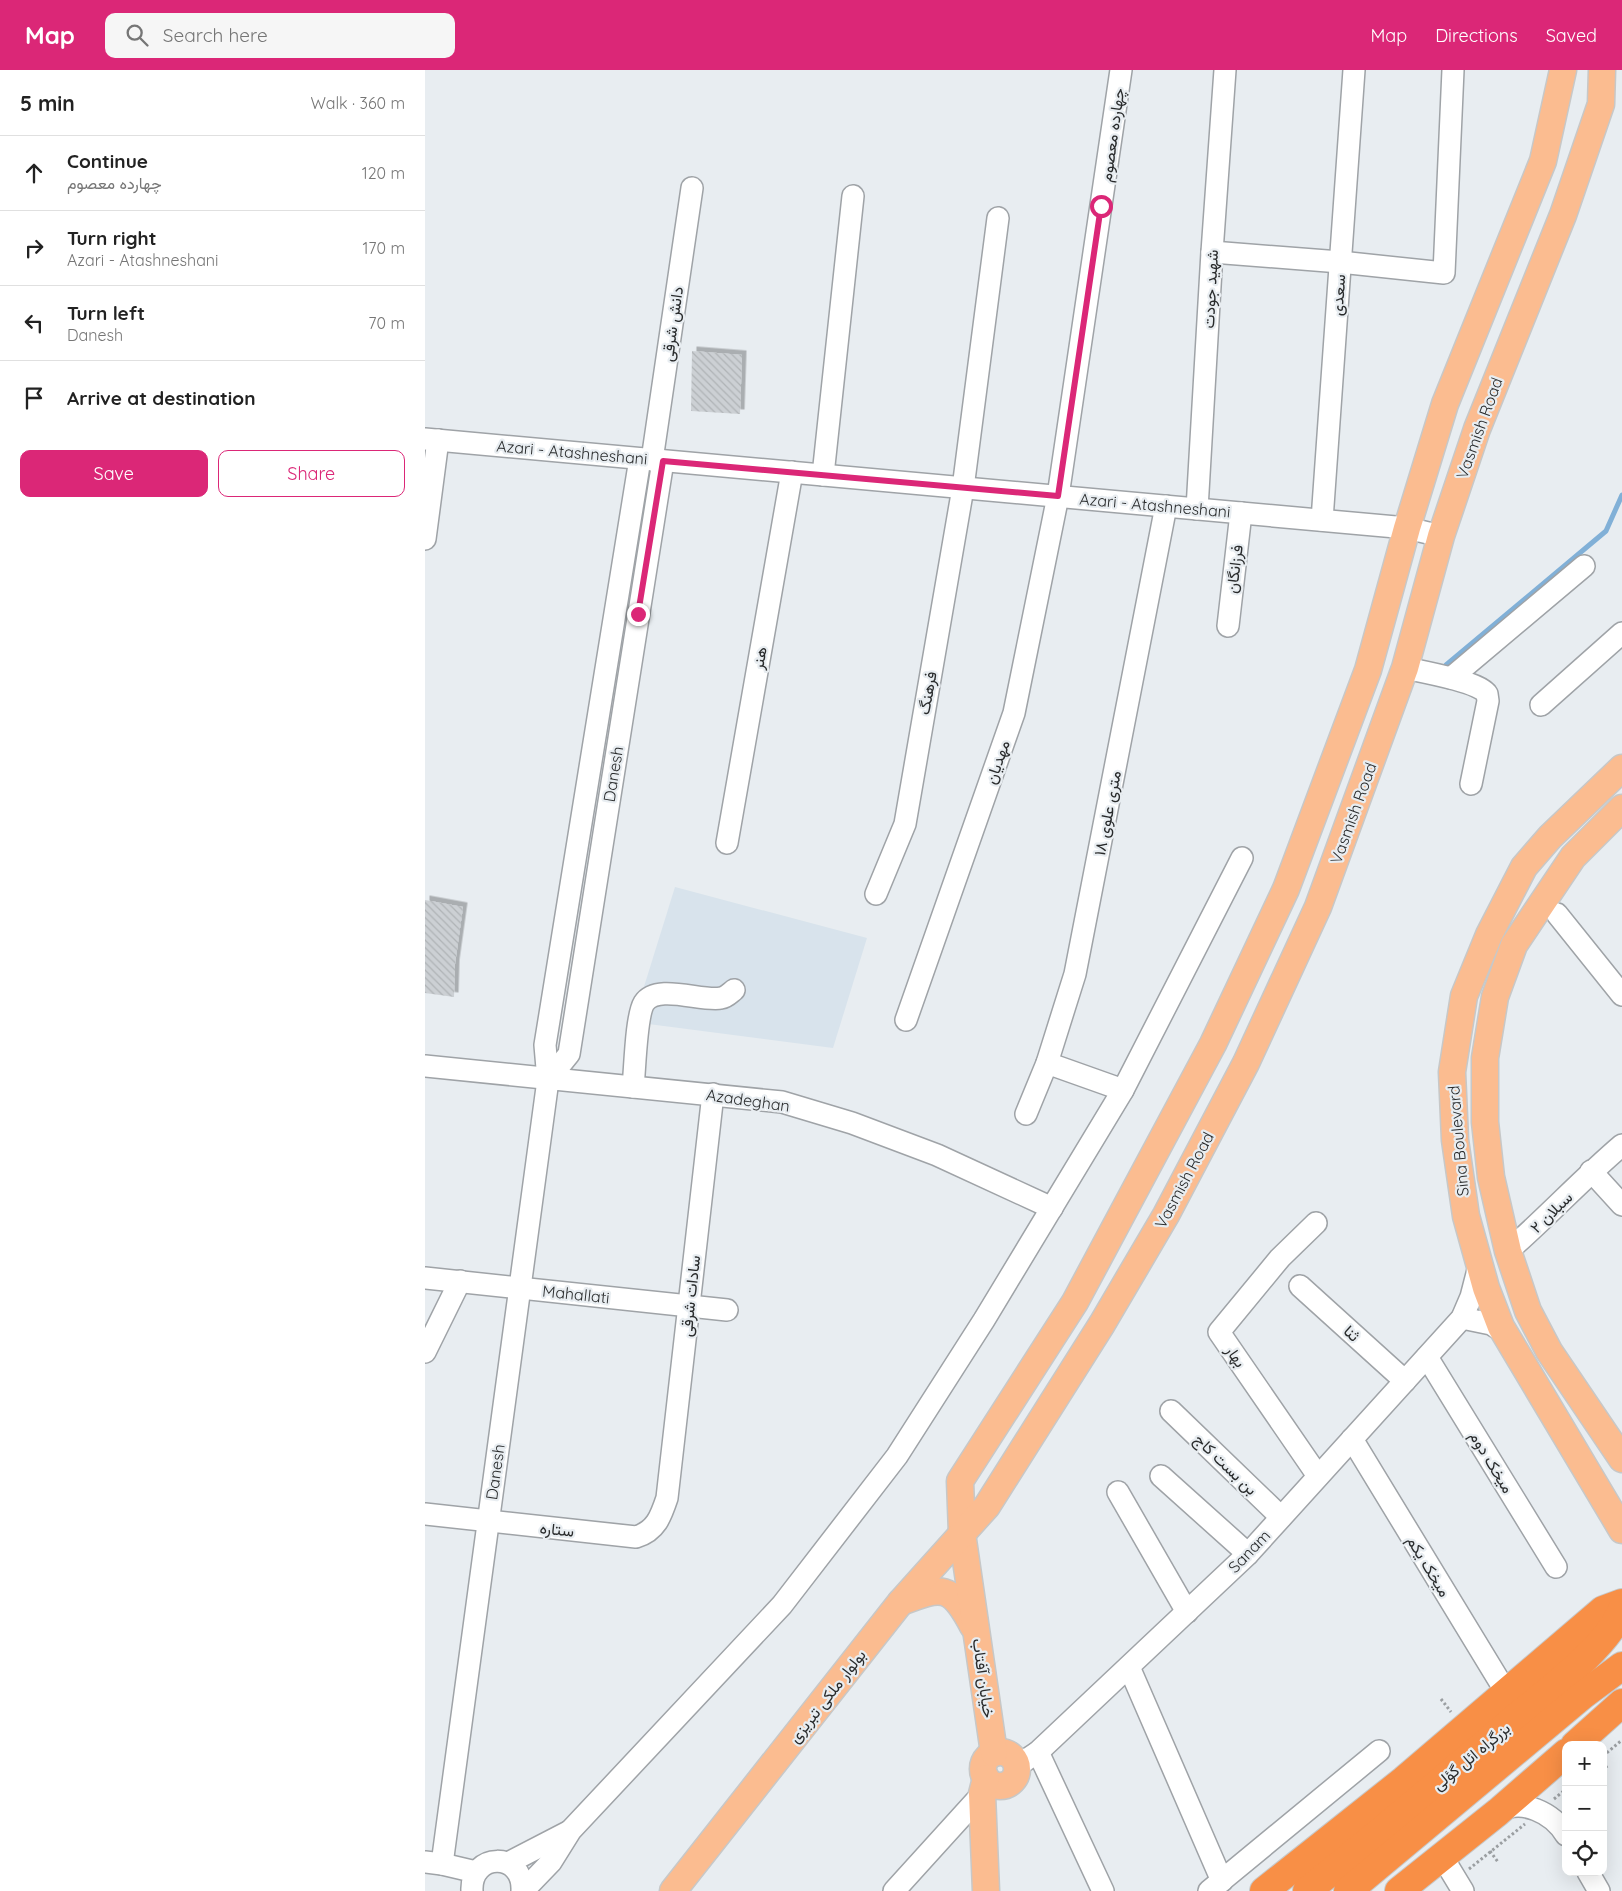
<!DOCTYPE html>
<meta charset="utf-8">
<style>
:root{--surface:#fff;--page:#f6f6f6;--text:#222;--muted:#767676;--line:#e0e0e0;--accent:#db2777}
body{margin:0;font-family:Quicksand,Vazirmatn,sans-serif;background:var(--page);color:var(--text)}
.controls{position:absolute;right:15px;bottom:15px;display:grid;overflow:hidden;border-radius:10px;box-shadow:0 5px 20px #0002}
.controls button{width:45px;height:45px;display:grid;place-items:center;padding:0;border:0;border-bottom:1px solid var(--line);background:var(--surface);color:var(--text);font:25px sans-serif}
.stop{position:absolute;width:15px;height:15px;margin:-11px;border:4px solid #db2777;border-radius:50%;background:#fff}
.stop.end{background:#db2777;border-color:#fff;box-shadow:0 1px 5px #0008}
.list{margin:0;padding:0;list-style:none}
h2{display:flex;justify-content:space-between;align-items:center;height:65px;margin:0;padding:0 20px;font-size:21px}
h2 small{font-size:16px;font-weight:400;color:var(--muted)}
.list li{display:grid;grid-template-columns:32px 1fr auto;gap:15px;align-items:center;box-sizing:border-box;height:75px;padding:0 20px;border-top:1px solid var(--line)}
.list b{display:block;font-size:19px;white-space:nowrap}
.list p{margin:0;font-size:16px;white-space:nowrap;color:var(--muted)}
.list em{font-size:16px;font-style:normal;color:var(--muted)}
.actions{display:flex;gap:10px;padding:15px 20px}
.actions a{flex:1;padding:11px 0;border:1px solid var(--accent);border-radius:10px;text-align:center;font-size:18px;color:var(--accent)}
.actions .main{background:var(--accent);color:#fff}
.icon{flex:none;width:28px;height:28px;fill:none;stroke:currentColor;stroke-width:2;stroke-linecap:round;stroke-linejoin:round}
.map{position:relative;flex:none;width:1197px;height:1821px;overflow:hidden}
header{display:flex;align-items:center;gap:30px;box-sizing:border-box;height:70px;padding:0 25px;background:var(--accent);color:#fff}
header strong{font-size:24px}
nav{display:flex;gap:28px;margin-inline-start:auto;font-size:18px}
.search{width:350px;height:45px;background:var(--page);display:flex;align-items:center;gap:12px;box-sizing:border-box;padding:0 18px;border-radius:10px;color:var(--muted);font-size:19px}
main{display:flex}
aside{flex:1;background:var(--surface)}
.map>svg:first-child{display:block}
</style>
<header>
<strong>Map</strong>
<div class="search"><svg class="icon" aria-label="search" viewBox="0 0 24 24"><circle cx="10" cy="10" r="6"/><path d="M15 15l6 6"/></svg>Search here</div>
<nav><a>Map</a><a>Directions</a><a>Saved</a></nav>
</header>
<main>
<aside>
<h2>5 min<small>Walk · 360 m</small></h2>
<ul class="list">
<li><svg class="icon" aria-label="ahead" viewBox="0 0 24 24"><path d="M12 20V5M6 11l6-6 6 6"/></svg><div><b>Continue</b><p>چهارده معصوم</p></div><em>120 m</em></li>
<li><svg class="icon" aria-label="right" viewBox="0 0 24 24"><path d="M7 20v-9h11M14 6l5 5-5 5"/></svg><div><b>Turn right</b><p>Azari - Atashneshani</p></div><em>170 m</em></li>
<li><svg class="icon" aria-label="left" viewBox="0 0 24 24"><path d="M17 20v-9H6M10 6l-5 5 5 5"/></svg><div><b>Turn left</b><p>Danesh</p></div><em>70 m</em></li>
<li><svg class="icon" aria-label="arrive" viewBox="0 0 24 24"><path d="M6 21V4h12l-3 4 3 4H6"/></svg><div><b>Arrive at destination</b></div></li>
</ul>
<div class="actions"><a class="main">Save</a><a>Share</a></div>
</aside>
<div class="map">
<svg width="1197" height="1821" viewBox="0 0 1197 1821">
<defs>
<pattern id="building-back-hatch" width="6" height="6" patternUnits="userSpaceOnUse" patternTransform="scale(1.25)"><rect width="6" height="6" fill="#ccd0d4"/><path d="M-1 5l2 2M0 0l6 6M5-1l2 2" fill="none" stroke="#afb3b6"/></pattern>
<filter id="shadow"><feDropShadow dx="4.5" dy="-4.5" stdDeviation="0" flood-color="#0004"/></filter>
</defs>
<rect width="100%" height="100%" fill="#e8edf1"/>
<path fill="#d8e3ec" d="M250 817 442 868 408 978 208 952Z"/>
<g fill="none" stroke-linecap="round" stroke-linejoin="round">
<path stroke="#81b0d7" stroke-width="5" d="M1021 595 1181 461 1197 425"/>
</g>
<g fill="url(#building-back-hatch)" filter="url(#shadow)">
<path d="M267 281 317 285 315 344 266 341Z"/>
<path d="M0 830 38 837 30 894 29 927 0 923Z"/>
</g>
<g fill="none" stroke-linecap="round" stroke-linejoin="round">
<defs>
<g id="minor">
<path d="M787 182 915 192 1019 203 1028 0"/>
<path d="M0 369 982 458 1016 466"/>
<path d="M227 390 267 118"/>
<path d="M398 405 428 126"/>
<path d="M772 439 787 182 800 0"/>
<path d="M897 450 929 0"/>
<path d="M0 469 13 370"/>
<path d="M803 556 816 443"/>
<path d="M980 598C994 601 1056 612 1062 624 1062 624 1063 631 1063 631L1046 714"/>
<path d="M1026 608 1159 496"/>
<path d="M1116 635 1197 563"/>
<path d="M302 773 367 402"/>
<path d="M451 824 480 754 538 418 573 148"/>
<path d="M1132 844 1197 925"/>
<path d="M481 950 589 643 633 426 696 0"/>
<path d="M622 993 698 1020"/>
<path d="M0 996 357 1032 427 1053 512 1085 627 1138"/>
<path d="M123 1010 144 984 238 391"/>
<path d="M208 1017C210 999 211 946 219 933 232 913 277 932 296 928 302 927 305 923 309 920"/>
<path d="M601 1044 622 993 650 904 741 436"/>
<path d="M1166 1101 1197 1135"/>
<path d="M891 1153 855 1188 794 1262 893 1406"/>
<path d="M1083 1181C1122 1147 1157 1109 1197 1075"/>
<path d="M0 1208 302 1240"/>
<path d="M875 1216 980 1311"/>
<path d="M1037 1248 1066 1254 1080 1263"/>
<path d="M0 1282 35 1211"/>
<path d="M1002 1287 1131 1497"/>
<path d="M746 1341 856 1447"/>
<path d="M927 1369 1081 1622"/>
<path d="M736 1406 823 1484"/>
<path d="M693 1422 762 1542"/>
<path d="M0 1444 211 1467C231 1461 236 1446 242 1428L288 1024"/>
<path d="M704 1597 797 1811"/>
<path d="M613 1682 678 1821"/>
<path d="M592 1696 613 1682 823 1484 1037 1248 1046 1227 1054 1196"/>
<path d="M1073 1742C1096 1727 1128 1743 1141 1765"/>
<path d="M1018 1788 1038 1821"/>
<path d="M0 1792 17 1794 51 1802"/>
<path d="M83 1793 143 1762"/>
<path d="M17 1794 123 1010 120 975 215 389"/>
<path d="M1163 1802 1174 1821"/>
<path d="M47 1821C45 1782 99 1781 97 1821"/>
<path d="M98 1821 126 1792 146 1760 357 1535 472 1386 559 1250 698 1020 817 788"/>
<path d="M469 1821 557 1724"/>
<path d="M784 1821 954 1681"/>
</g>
<g id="major">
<path d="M1197 698 1125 767 1099 797 1064 865 1039 926 1027 1002 1030 1070 1041 1146 1061 1218 1076 1257 1197 1460"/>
<path d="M1197 738 1148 787 1089 875 1070 927 1060 988V1052L1066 1107 1083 1181 1103 1241 1124 1281 1197 1389"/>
<path d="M476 1532C517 1516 526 1514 548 1556"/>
<circle cx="575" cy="1699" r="17"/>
<path d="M569 1683 537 1463 535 1411 650 1232 788 974 861 819 943 600 982 458 1020 334 1118 91 1138 0"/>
<path d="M561 1708 557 1724 561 1821"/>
<path d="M248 1821 475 1533 562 1436 677 1254 741 1145 821 993 893 837 980 598 1016 466 1052 359 1138 145 1176 34 1177 0"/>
</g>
<g id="highway">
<path d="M1150 1675 1197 1633"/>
<path d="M839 1821 979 1710 1178 1540 1197 1533"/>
<path d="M882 1821C952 1765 1021 1707 1089 1649 1121 1622 1183 1577 1197 1539"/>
<path d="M923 1821 1158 1625 1197 1596"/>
<path d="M974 1821 1073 1742 1141 1683"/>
</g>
</defs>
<use href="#minor" stroke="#9fa3a7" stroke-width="24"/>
<use href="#major" stroke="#c7c8c8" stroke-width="29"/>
<use href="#highway" stroke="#c7c8c8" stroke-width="30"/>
<g stroke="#9b9fa2" stroke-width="3" stroke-dasharray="2.5 2.5" stroke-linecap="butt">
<path d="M1016 1629 1026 1642"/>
<path d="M1178 1686 1197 1670"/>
<path d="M1178 1692 1182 1698"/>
<path d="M1129 1729 1141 1719"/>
<path d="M1065 1781 1073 1792"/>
<path d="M1044 1799 1100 1754"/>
</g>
<use href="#minor" stroke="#fff" stroke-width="21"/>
<use href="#major" stroke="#fbbc90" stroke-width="26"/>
<use href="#highway" stroke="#f88f46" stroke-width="28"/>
</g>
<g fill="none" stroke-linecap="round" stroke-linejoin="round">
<path stroke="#db2777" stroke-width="6" d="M213 544 238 391 633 426 676 136"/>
</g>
<g text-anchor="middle" stroke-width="4.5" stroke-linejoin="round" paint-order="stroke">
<g font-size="16" fill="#292b2c" stroke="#e8edf1">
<text transform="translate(687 65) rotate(-82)" y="6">چهارده معصوم</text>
<text transform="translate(785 219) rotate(-87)" y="6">شهید جودت</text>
<text transform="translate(913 225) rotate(-86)" y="6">سعدی</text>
<text transform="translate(247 254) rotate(-82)" y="6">دانش شرقی</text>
<text transform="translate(1054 358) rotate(-70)" y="6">Vasmish Road</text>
<text transform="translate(147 382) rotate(5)" y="6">Azari - Atashneshani</text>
<text transform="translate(730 435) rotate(5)" y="6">Azari - Atashneshani</text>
<text transform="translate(809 499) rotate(-83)" y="6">فرزانگان</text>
<text transform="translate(334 588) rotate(-80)" y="6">هنر</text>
<text transform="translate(502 623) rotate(-80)" y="6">فرهنگ</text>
<text transform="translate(572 692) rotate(-71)" y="6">مهدیان</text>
<text transform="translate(188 704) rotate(-81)" y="6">Danesh</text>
<text transform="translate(682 743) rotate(-79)" y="6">۱۸ متری علوی</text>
<text transform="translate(928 743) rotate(-70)" y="6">Vasmish Road</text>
<text transform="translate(323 1030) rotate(8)" y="6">Azadeghan</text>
<text transform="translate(1033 1071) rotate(-95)" y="6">Sina Boulevard</text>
<text transform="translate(759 1110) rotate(-62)" y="6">Vasmish Road</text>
<text transform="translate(1126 1142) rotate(-44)" y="6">سبلان ۲</text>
<text transform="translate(151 1224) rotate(6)" y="6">Mahallati</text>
<text transform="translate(265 1226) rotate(-84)" y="6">سادات شرقی</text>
<text transform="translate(927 1263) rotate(42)" y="6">ثنا</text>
<text transform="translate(811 1286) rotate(56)" y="6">بهار</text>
<text transform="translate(1067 1392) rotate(59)" y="6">میخک دوم</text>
<text transform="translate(801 1394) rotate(44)" y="6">بن بست کاج</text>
<text transform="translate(70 1402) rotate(-82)" y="6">Danesh</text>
<text transform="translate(132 1459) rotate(6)" y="6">ستاره</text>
<text transform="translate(824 1481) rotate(-46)" y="6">Sanam</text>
<text transform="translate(1004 1496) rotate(59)" y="6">میخک یکم</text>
<text transform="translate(559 1608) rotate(82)" y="6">خیابان آفتاب</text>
<text transform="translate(402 1626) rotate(-52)" y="6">بولوار ملکی تبریزی</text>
<text transform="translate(1046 1686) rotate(-40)" y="6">بزرگراه ائل گؤلی</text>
</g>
</g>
</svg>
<div class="controls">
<button>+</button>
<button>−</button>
<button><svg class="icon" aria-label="locate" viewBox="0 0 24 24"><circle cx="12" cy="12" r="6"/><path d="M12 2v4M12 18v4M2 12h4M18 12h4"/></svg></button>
</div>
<div class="stop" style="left:676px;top:136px"></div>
<div class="stop end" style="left:213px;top:544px"></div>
</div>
</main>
